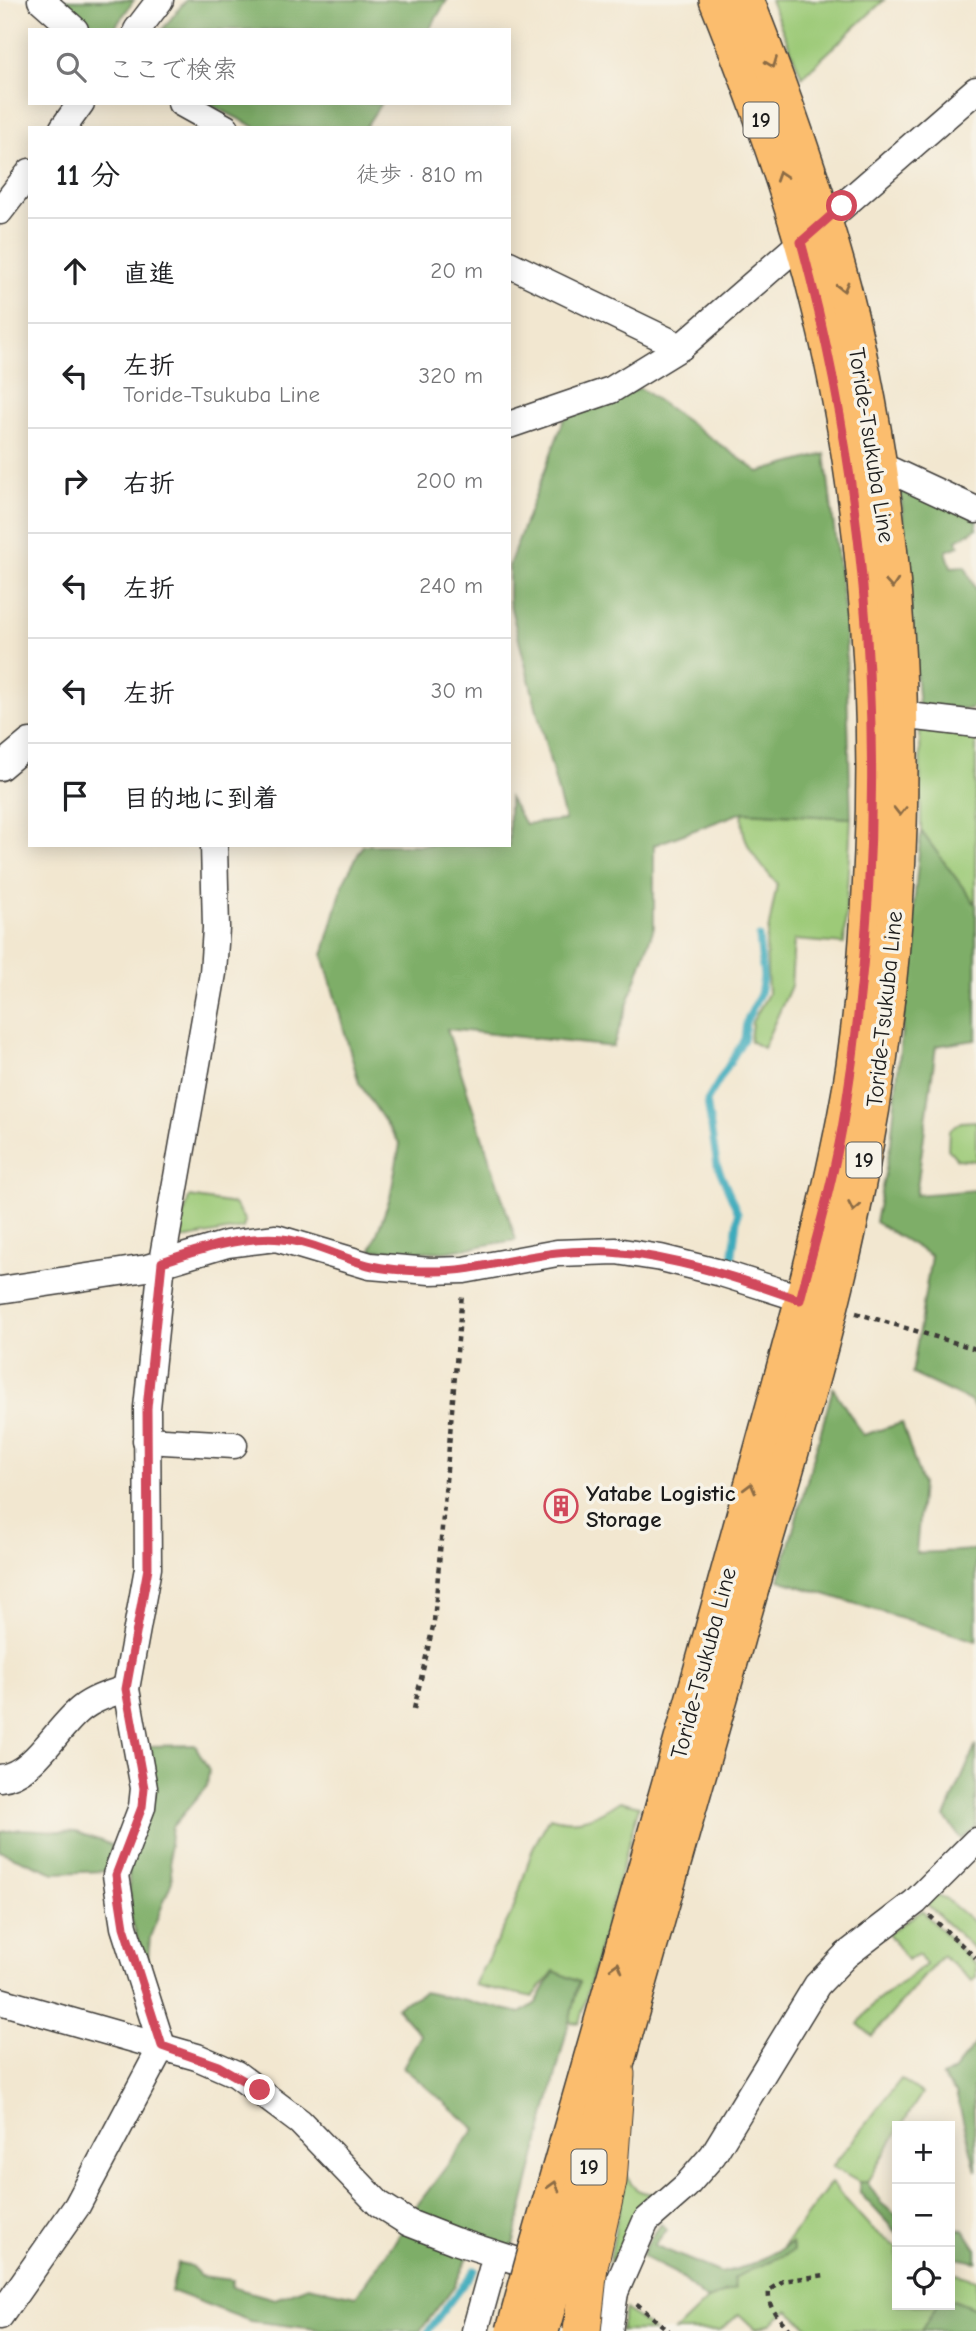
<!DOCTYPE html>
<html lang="ja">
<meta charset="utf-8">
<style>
:root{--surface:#fff;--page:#f2f2f2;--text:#202124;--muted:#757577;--line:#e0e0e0}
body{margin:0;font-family:"Comic Neue","Klee One",sans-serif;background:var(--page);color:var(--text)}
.controls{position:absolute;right:21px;bottom:21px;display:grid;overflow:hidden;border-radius:0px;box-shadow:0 4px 18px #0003}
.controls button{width:63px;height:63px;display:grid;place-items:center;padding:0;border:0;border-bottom:2px solid var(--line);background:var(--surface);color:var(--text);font:35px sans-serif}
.stop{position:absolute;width:21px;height:21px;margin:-16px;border:5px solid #d1495b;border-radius:50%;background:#fff}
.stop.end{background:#d1495b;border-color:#fff;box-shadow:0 2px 7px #0008}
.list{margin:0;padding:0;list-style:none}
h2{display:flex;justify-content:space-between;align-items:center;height:91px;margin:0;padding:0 28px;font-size:30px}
h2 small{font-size:23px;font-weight:400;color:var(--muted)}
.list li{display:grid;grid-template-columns:46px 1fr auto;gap:21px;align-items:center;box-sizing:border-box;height:105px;padding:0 28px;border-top:2px solid var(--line)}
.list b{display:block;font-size:26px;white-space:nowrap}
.list p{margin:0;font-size:23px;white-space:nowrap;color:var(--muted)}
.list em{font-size:23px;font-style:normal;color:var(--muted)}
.icon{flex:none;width:38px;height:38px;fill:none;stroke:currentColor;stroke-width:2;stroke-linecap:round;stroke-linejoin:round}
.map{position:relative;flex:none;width:976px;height:2331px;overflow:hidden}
.search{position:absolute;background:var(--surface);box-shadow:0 4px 18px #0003;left:28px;top:28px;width:483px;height:77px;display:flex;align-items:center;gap:18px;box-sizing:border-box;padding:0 24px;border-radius:0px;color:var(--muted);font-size:26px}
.panel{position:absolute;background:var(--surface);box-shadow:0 4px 18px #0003;left:28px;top:126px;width:483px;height:721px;border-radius:0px}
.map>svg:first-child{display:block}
</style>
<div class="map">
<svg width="976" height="2331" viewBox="0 0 976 2331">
<rect width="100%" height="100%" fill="#f7f3e8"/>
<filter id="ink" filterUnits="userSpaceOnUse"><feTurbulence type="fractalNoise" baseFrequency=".0143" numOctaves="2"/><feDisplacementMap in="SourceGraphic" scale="14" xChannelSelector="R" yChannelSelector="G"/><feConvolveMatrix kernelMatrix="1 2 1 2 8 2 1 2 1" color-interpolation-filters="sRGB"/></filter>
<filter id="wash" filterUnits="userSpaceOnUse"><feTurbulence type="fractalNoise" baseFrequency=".00686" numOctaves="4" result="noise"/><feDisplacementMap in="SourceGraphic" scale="28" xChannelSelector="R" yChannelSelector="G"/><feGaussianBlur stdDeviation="1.57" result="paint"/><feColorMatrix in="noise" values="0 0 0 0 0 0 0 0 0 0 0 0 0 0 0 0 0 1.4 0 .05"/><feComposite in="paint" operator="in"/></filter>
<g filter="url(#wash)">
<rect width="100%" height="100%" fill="#f2e7d0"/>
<g fill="#9dca78" stroke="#5c734a" stroke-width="2">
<path d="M770 0H884L802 77Z"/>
<path d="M920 728 976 733 975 904 921 831Z"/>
<path d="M743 812 851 818 844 944 794 940 791 986 763 1048 750 1041 752 1022 768 994 766 942 777 884C758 861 739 844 743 812Z"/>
<path d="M976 1121V1161L957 1159 948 1149 949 1130 961 1122Z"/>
<path d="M189 1197 234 1204 245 1221 243 1228 177 1240Z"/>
<path d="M620 1801 639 1806 579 2023 569 2022 579 1982 554 1971 533 1997 474 1985 513 1910 533 1848 550 1817C578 1826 596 1817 620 1801Z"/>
<path d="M935 1894 945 1898 976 1924V1951L927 1904Z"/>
<path d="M922 1911 976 1965V1977L972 1981 942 1956 872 2036 858 2024 873 2004 925 1965 919 1954 907 1960 888 1933Z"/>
<path d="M901 2079 922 2093 901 2126H897V2133L867 2182H859L832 2167Z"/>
<path d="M625 2174C633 2188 637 2193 655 2194L635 2220 609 2266Z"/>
<path d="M831 2183 872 2229 897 2248V2305H937L921 2331H813L788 2310 770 2324 755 2329 739 2314 720 2331H675L707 2300 735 2289 732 2278 793 2251 792 2243 783 2247Z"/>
<path d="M950 2272 976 2280V2309L950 2299Z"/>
<path d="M626 2309 653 2331H620Z"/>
</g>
<g fill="#7eae68" stroke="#4d6542" stroke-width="2">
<path d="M59 0H134L113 30H90Z"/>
<path d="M186 0H447L429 30H162Z"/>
<path d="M207 103H381L365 128H257Z"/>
<path d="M640 388 759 472 825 454 845 617 851 818 743 812 654 845V927L613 1047 447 1029 516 1240 445 1252 371 1250 390 1198 400 1144 359 1083 323 955 344 881 363 845H509V798L525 824 565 820 509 601V565L564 419Z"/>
<path d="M900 485 976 518V529L957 540 959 546 946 551 951 567 965 566 976 590V703L971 709 919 707Z"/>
<path d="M921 831 976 905V1040L936 1046 916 1195 976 1190V1411L970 1401 912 1374 931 1256 875 1222 891 1143Z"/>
<path d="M833 1388 863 1435 902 1423 922 1484 916 1553 976 1550V1641L779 1580Z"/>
<path d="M195 1745 209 1770 207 1786 172 1827 169 1851 172 1881 150 1937 147 1971 131 1918 128 1863 146 1746Z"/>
<path d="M976 1745V1827L961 1839 945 1817Z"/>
<path d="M21 1829 76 1832 112 1845 107 1871 54 1873 0 1851V1832Z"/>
<path d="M554 1971 579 1982 512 2249 412 2212 475 2129 403 2067 421 2035 396 2007 424 1992 521 2013 536 2003Z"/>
<path d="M976 2043V2086L973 2088 976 2171 956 2093 942 2077 953 2071Z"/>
<path d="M859 2182H867L881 2203 897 2216V2233L860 2193Z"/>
<path d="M661 2224 667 2230 654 2245 721 2273 751 2265 792 2243 793 2251 733 2278 735 2289 707 2300 675 2273 643 2257 645 2247Z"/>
<path d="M950 2229 964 2230 976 2249V2262L950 2257Z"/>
<path d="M403 2230 468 2257 455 2285 420 2331H332L250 2321 171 2291 178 2263 189 2265 200 2276 233 2280 231 2287 275 2299 308 2286 356 2296Z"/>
<path d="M950 2299 976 2309V2331H921L937 2305H950Z"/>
</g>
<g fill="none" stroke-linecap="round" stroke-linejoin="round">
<g stroke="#3eabbc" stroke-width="7">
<path d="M732 1261 738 1213 717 1165 707 1101 744 1039 746 1022 760 994 763 977 759 937"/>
<path d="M428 2331 475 2269"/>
</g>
</g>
</g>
<g filter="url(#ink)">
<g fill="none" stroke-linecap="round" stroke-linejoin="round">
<defs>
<g id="minor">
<path d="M41 0 75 30"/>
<path d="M137 30 160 0"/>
<path d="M181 103 226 128"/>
<path d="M63 128 81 103"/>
<path d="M0 211 30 172"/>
<path d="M509 264 681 347"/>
<path d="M509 425 611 390 681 347 976 90"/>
<path d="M878 468 892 471 976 510"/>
<path d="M900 715 976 724"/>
<path d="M0 767 30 742"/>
<path d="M0 1290 147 1268 227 1244 276 1238 370 1266 430 1271 464 1270 557 1253 616 1251 661 1258 721 1273 819 1304"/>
<path d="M146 1440 234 1445"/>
<path d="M0 1778C34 1775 56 1728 82 1708 95 1698 111 1693 126 1689"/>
<path d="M0 2001 197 2057 236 2074 300 2122 379 2204 409 2223 455 2241 615 2292"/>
<path d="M0 2316 77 2206 162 2046 124 1927 116 1875 142 1807 144 1788 126 1689 148 1568 147 1408 162 1262 213 973 216 928 214 845"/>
<path d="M475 2331 496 2255"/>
<path d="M609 2331 615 2292 646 2221 686 2186 713 2155 817 1985 846 1955 915 1902 976 1841"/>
</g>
<g id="major">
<path d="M535 2251C606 2005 677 1759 744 1512 779 1381 818 1251 844 1118 861 1031 867 940 871 852 879 677 861 478 819 309 794 204 756 100 716 0"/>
<path d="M562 2259C622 2054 679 1848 737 1641 777 1499 823 1358 853 1213 917 914 920 584 844 287 818 189 784 94 747 0"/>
</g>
<path id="highway" d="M589 2266 608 2181 616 2074"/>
</defs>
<use href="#minor" stroke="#3c3a37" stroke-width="29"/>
<use href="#major" stroke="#3c3a37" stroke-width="36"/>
<use href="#highway" stroke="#3c3a37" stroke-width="39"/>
<g stroke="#3c3a37" stroke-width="4.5" stroke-dasharray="5 5" stroke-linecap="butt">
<path d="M856 1313 976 1349"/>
<path d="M414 1709 434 1622 462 1293"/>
<path d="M930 1916 976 1958"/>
<path d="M637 2304 669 2331"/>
<path d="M790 2331C779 2316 767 2310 769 2290L783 2281 825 2275"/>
</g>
<use href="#minor" stroke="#fff" stroke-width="26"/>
<use href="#major" stroke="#fbbd6e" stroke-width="33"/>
<use href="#highway" stroke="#fbbd6e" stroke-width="37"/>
<defs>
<g id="major-bridge">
<path d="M513 2331 535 2251"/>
<path d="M542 2331 562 2259"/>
</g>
<path id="highway-bridge" d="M582 2331 589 2266"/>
</defs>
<use href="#major-bridge" stroke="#3c3a37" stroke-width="36" stroke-linecap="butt"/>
<use href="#highway-bridge" stroke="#3c3a37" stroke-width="39" stroke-linecap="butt"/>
<use href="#major-bridge" stroke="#fbbd6e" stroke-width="33"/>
<use href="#highway-bridge" stroke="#fbbd6e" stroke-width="37"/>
</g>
<defs><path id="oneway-chevron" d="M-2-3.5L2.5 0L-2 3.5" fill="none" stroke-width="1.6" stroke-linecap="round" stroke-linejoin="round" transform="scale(1.75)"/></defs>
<g stroke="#8c6c45">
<use href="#oneway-chevron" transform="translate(772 63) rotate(69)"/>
<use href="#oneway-chevron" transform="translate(781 176) rotate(-108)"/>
<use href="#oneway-chevron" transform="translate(843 287) rotate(75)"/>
<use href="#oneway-chevron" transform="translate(892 584) rotate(85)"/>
<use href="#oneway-chevron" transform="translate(900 811) rotate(90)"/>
<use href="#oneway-chevron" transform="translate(854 1207) rotate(101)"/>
<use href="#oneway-chevron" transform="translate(750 1488) rotate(-75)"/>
<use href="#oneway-chevron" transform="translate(617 1967) rotate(-74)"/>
<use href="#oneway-chevron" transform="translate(554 2186) rotate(-74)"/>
</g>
</g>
<g fill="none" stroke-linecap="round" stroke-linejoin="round" filter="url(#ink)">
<path stroke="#d1495b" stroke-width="9" d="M260 2090 218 2066 162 2046 124 1927 116 1875 142 1807 144 1788 126 1689 148 1568 147 1408 162 1262C198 1250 243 1235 282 1239 311 1242 339 1257 368 1265 387 1270 412 1271 431 1271 475 1272 515 1257 557 1253 641 1244 723 1273 800 1300 816 1238 835 1175 845 1111 891 823 878 524 801 242L842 206"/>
</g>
<defs>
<symbol id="building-ring" viewBox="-11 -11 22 22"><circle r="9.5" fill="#f7f3e8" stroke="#d1495b" stroke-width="1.5"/><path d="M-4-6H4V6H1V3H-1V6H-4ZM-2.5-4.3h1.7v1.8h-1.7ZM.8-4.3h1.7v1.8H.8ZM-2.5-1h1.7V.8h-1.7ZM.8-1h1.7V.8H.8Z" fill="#d1495b"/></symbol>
</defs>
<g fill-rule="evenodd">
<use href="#building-ring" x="542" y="1487" width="38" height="38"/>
</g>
<g text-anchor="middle" stroke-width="7" stroke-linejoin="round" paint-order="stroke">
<g fill="#f7f3e8" stroke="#5e5c59" stroke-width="2">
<rect x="743.5" y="102.5" width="35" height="35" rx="5"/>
<rect x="846.5" y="1142.5" width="35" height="35" rx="5"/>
<rect x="571.5" y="2149.5" width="35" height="35" rx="5"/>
</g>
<g font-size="21" font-weight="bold" fill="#1c1c1c">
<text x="761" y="127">19</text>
<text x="864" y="1167">19</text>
<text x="589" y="2174">19</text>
</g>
<g font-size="23" fill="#1c1c1c" stroke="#f7f3e8">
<text transform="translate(872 445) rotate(81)" y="8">Toride-Tsukuba Line</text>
<text transform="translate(884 1009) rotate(-84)" y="8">Toride-Tsukuba Line</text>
<text transform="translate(703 1663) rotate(-75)" y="8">Toride-Tsukuba Line</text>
</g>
<g font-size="23" font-weight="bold" fill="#1c1c1c" stroke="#f7f3e8" text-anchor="start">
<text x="586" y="1501">Yatabe Logistic<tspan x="586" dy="26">Storage</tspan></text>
</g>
</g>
</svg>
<div class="controls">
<button>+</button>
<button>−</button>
<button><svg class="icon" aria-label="locate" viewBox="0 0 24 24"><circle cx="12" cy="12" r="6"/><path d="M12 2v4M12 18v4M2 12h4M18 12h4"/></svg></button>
</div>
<div class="stop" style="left:842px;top:206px"></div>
<div class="stop end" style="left:260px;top:2090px"></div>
<div class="search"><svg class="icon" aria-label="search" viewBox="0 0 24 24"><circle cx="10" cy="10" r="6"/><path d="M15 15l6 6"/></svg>ここで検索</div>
<section class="panel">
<h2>11 分<small>徒歩 · 810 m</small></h2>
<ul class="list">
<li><svg class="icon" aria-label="ahead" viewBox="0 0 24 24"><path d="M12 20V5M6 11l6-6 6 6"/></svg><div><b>直進</b></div><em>20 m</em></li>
<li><svg class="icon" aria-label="left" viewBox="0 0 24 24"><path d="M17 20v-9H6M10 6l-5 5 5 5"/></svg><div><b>左折</b><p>Toride-Tsukuba Line</p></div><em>320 m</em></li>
<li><svg class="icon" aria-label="right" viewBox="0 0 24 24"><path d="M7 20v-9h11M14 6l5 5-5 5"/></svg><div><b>右折</b></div><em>200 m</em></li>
<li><svg class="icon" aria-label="left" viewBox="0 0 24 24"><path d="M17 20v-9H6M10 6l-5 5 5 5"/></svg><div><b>左折</b></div><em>240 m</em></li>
<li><svg class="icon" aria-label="left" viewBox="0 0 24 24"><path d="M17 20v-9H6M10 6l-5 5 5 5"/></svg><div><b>左折</b></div><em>30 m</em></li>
<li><svg class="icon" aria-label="arrive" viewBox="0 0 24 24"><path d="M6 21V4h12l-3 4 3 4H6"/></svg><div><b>目的地に到着</b></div></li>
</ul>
</section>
</div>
